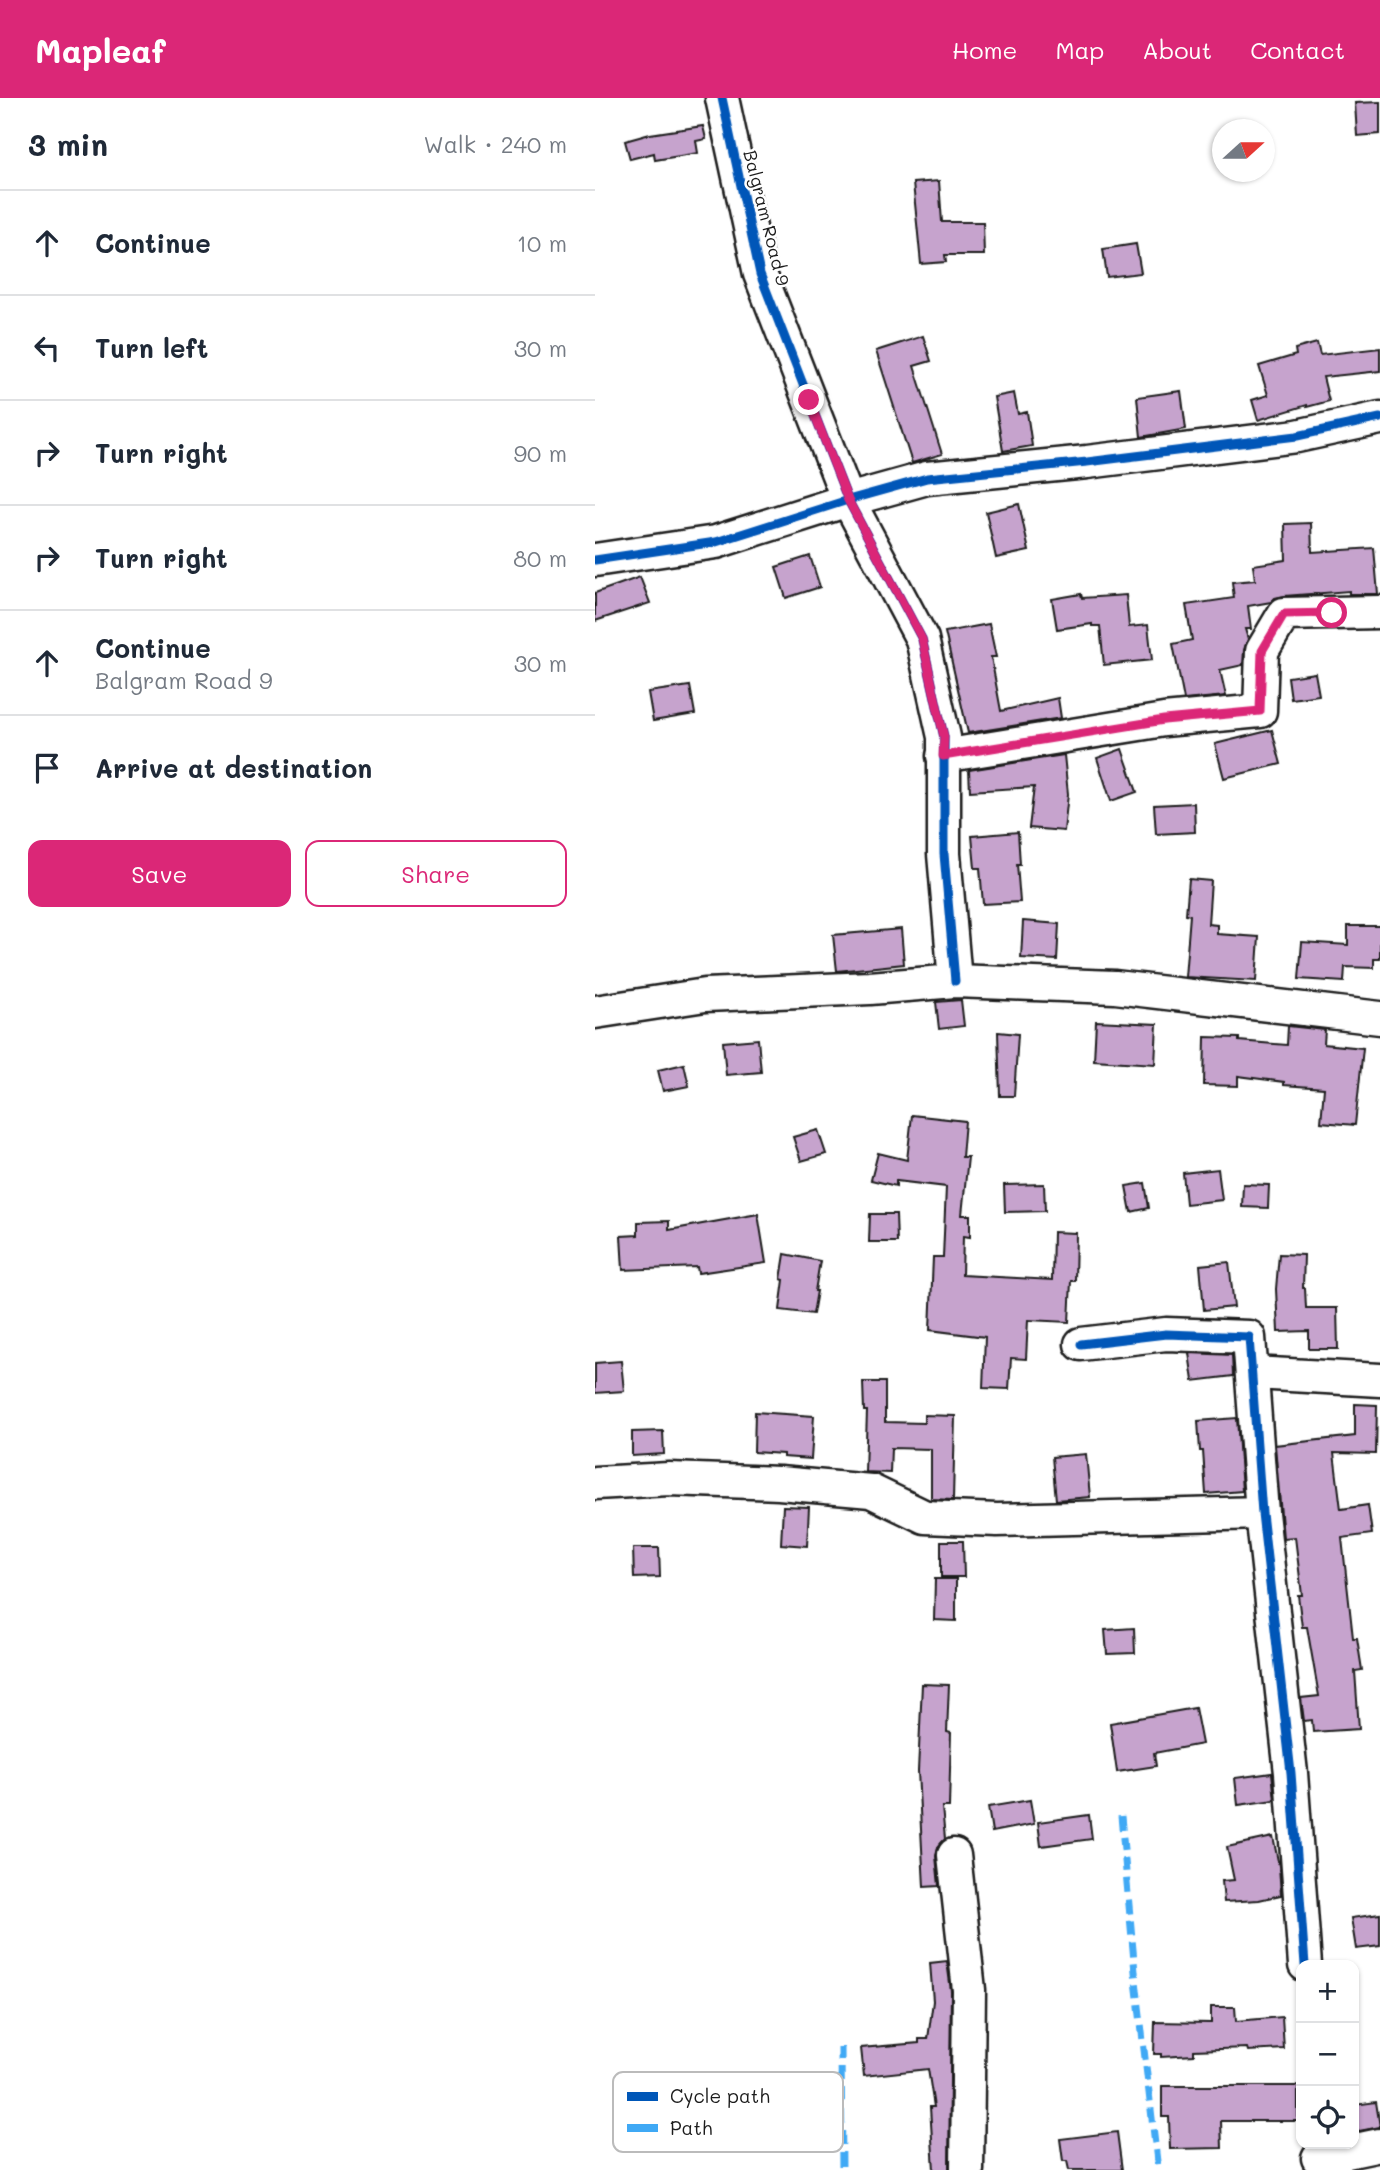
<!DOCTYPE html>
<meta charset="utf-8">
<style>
:root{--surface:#fff;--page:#f2f2f3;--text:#1f2937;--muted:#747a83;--line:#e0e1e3;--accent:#db2777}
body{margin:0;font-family:Mali,sans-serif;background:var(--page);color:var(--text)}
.controls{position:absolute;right:21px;bottom:21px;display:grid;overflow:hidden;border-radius:14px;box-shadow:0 2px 5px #0004}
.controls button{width:63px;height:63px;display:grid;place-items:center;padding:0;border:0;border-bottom:2px solid var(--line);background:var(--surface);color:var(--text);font:35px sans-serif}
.compass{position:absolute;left:617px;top:21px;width:63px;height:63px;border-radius:50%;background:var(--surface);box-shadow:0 2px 5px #0004;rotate:69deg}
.stop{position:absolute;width:21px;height:21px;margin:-16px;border:5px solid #db2777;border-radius:50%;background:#fff}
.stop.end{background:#db2777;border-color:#fff;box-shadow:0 2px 7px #0008}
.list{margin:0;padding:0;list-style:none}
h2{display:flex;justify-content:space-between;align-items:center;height:91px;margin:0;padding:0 28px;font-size:30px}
h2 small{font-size:23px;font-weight:400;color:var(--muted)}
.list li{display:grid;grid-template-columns:46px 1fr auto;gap:21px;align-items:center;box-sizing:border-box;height:105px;padding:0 28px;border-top:2px solid var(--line)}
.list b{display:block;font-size:26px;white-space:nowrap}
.list p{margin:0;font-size:23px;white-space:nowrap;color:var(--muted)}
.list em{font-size:23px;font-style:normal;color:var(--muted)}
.actions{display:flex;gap:14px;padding:21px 28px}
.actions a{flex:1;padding:16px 0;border:2px solid var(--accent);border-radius:14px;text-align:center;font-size:24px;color:var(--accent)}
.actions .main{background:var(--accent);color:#fff}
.icon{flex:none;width:38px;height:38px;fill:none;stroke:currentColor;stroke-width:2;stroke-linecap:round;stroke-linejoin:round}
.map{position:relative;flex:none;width:785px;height:2072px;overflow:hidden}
header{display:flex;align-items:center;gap:42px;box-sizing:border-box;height:98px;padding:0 35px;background:var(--accent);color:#fff}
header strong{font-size:33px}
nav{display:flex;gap:38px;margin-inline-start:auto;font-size:24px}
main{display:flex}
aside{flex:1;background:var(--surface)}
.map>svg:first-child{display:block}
</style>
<header>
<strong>Mapleaf</strong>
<nav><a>Home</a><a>Map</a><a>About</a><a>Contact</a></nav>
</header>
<main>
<aside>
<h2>3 min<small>Walk · 240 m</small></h2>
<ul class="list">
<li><svg class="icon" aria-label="ahead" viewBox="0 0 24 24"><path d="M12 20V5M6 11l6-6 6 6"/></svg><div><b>Continue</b></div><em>10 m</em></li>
<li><svg class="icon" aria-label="left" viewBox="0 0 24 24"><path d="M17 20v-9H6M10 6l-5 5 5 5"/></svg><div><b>Turn left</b></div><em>30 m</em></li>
<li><svg class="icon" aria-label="right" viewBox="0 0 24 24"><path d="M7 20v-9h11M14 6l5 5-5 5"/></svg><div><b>Turn right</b></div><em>90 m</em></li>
<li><svg class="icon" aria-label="right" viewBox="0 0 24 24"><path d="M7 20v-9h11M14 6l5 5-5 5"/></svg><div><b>Turn right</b></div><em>80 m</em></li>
<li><svg class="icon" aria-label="ahead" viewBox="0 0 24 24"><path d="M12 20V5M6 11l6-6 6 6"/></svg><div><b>Continue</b><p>Balgram Road 9</p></div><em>30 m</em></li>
<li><svg class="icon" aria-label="arrive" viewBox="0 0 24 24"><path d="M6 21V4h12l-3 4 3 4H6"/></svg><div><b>Arrive at destination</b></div></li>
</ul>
<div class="actions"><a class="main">Save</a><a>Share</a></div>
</aside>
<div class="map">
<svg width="785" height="2072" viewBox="0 0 785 2072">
<rect width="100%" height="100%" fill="#fff"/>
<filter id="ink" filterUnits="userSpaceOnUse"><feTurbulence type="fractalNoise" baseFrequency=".0143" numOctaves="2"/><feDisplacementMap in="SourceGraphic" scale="14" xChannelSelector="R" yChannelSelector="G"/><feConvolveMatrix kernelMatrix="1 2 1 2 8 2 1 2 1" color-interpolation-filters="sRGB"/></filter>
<g filter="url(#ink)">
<g fill="#c6a3cd" stroke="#1c1c1c" stroke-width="2">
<path d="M785 4V36L762 38 760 5Z"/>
<path d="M108 28 111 41 101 43 103 55 60 62 59 55 35 61 30 43 55 36Z"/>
<path d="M344 83 347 124H388L389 157H350L351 164 326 166 318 85Z"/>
<path d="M541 146 546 175 512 179 508 151Z"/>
<path d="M328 238 336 263 319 268 347 356 317 365 281 253Z"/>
<path d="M722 245 725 257 785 250V273L728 279 734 303 712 309V307L663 322 657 302 673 297 664 268 701 257 700 251Z"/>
<path d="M586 293 591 331 546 339 542 299Z"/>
<path d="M419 295 423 316 432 314 437 348 408 353 399 299Z"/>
<path d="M424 406 434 453 401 460 391 414Z"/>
<path d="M716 425 717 454 779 450 783 496H754V493L689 498 680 500 676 504 653 508 656 531H650L653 541 649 552 648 567 625 572 631 598 589 602 578 546 597 542 591 507 639 500 637 484 660 482 658 467 691 462 690 426Z"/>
<path d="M215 458 225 489 191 500 181 469Z"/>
<path d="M45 479 55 505 0 523V495Z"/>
<path d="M486 496 487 500 531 497 534 529 553 527 557 562 509 567 505 528H497V526L462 531 457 501Z"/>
<path d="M394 526 401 559H396L406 613 463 600 466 620 373 635 350 534Z"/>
<path d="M720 575 724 597 696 601 693 579Z"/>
<path d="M95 588 100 616 58 623 53 594Z"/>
<path d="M677 632 686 666 629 680 620 646Z"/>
<path d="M527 651 542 694 516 703 502 660Z"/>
<path d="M469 657 473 696 469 733 434 730 439 689 375 693 374 672Z"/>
<path d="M599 705 600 734 561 736 559 707Z"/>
<path d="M423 734 425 766H422L425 804 388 806 385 770H380L377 738Z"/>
<path d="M594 781 616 783 613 826 622 827V836L664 839 661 883 590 879 595 817 591 816Z"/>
<path d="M428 823 464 826 462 862 426 860Z"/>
<path d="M753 828H785V861H779V870L750 869 749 884 704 881 707 844 753 847Z"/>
<path d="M306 831 309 866 242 873 238 837Z"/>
<path d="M366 902 369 928 344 931 341 904Z"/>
<path d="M501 923 562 926 560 966 499 962Z"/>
<path d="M693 928 730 932 729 946 768 950 760 1027 726 1024 729 990 689 987V984L643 978V988L609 987 610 939 644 940V943L692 947Z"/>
<path d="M403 934 423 936 419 998H405Z"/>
<path d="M163 941 166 974 131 977 128 944Z"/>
<path d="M89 966 94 988 68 993 63 972Z"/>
<path d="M317 1017 370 1023 367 1059H373L367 1117H375V1139L368 1138 367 1177 457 1182 458 1134 481 1135 480 1183H476L474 1224 433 1222 431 1261 416 1260 414 1291 388 1290 390 1239 335 1232 338 1159H348L351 1089 301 1083V1088L276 1082 283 1055 312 1062Z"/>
<path d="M223 1032 231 1056 206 1063 198 1039Z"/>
<path d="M623 1071 627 1102 591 1106 588 1075Z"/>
<path d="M550 1085 554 1110 536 1114 531 1088Z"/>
<path d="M449 1086 450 1113 410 1114 409 1087Z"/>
<path d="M648 1086 674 1087 673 1110 647 1109Z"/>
<path d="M163 1116 171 1165 103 1175 102 1169 28 1172 26 1138 43 1137V1124L74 1123V1132Z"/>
<path d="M275 1116H301L302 1144H274Z"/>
<path d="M190 1156 225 1163 220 1193H222L218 1216 185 1212 189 1182 186 1181Z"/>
<path d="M684 1156 709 1157 708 1190H710L711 1210H742L743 1251H714V1233L683 1234 681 1191Z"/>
<path d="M634 1164 639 1209 609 1212 605 1167Z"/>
<path d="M594 1255 637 1257 638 1278 598 1283Z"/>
<path d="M26 1263 29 1293 0 1295V1265Z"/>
<path d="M268 1284H290V1324L329 1325V1317L360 1318 358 1402 336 1401V1351L296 1350 295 1375 270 1374 272 1313H269Z"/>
<path d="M760 1306 782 1307 781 1356 739 1355 746 1411 773 1407 777 1436 747 1440 758 1540H762L767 1572 760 1573 764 1631 718 1634 717 1622 709 1623 706 1600 724 1598 712 1529H707L703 1497H707L700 1439 688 1440 680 1347 760 1338Z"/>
<path d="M160 1314 219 1318 216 1361 188 1359V1356L159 1354Z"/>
<path d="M642 1320 647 1393 611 1396 608 1353H605L603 1323Z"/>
<path d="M68 1333 69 1356 37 1358V1334Z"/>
<path d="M491 1356 495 1399 461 1402 457 1359Z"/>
<path d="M188 1408 214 1409 212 1448 186 1446Z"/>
<path d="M346 1443H368L369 1479H346Z"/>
<path d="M38 1450H64L65 1479 39 1480Z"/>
<path d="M340 1481H361V1523L339 1522Z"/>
<path d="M539 1530 540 1555 512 1556 510 1532Z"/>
<path d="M327 1586 354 1587 352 1634 356 1635 354 1709H347L350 1741 343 1749 341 1758 344 1788 329 1789 323 1673Z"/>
<path d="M600 1610 607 1646 559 1655 561 1668 522 1674 515 1625Z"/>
<path d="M677 1675 680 1702 643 1707 640 1680Z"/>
<path d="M435 1702 439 1726 397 1734 393 1709Z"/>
<path d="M494 1717 497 1741 446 1748 443 1724Z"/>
<path d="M678 1739 684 1768 686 1797 664 1802 629 1804 627 1783 639 1782 632 1749Z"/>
<path d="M785 1816V1848L761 1851 756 1820Z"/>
<path d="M352 1863 356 1893 354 2072H339L335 2009H339L333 1971 269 1978 266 1950 324 1945V1941H333L338 1903 335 1865Z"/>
<path d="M616 1909H640L641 1923 687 1919 689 1951 653 1953 652 1950 599 1952V1957L566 1959V1956H559L560 1924 616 1925Z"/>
<path d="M567 1988H703V2023H626L627 2050 575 2051 574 2019H567Z"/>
<path d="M781 2004 785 2029 759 2034V2007Z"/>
<path d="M522 2034 527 2072H474L472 2063H468L465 2041Z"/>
</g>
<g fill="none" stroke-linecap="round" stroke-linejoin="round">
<defs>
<g id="minor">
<path d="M127 0 165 176 253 402 327 541 349 639V756L360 883"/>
<path d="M0 462 121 444 253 402 332 380 492 364 702 338 785 320"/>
<path d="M348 658 569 622 665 613 667 553 689 516 785 514"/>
<path d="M0 914 110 897 275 890 360 883 520 889 785 920"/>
<path d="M486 1246 571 1236 654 1239 667 1415 696 1675 710 1867"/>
<path d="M657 1275 785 1282"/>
<path d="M0 1385 74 1381 184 1385 276 1393 330 1419 402 1422 667 1415"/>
<path d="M359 1757 374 1892 372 2072"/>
<path d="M723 2060 785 2047"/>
</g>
</defs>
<use href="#minor" stroke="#1c1c1c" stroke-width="37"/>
<use href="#minor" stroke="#fff" stroke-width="32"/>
<g stroke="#3fa9f5" stroke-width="7" stroke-dasharray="14 7" stroke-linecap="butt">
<path d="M526 1718 540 1874 563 2072"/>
<path d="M246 1949 247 2072"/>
</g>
<defs>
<g id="cycleway">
<path d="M127 0 165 176 253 402 327 541 349 639V756L360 883"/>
<path d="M0 462 121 444 253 402 332 380 492 364 702 338 785 320"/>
<path d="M486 1246 571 1236 654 1239 667 1415 696 1675 710 1867"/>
</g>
</defs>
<use href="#cycleway" stroke="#fff" stroke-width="13"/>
<use href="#cycleway" stroke="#0057b8" stroke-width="9"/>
</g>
</g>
<g fill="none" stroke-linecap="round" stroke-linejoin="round" filter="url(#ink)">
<path stroke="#db2777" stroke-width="9" d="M214 302 253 402 327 541 349 639 348 658 569 622 665 613 667 553 689 516 737 515"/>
</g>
<g text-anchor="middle" stroke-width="5" stroke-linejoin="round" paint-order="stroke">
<g font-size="18" fill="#1c1c1c" stroke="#fff">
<text transform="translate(171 120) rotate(76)" y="6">Balgram Road 9</text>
</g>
</g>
<rect x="18" y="1974" width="230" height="80" rx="10" fill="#fff" stroke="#bbb" stroke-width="2"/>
<rect x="32" y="1994" width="31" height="9" fill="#0057b8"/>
<rect x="32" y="2026" width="31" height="8" fill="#3fa9f5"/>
<g font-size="19" fill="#1c1c1c">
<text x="75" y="2005">Cycle path</text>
<text x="75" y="2037">Path</text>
</g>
</svg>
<div class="controls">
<button>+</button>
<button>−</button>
<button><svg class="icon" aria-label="locate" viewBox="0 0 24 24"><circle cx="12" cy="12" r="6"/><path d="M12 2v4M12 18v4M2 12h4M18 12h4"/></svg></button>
</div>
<svg class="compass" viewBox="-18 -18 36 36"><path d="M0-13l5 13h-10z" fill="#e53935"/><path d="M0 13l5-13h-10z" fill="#747a83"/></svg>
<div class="stop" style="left:737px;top:515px"></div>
<div class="stop end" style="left:214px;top:302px"></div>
</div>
</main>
